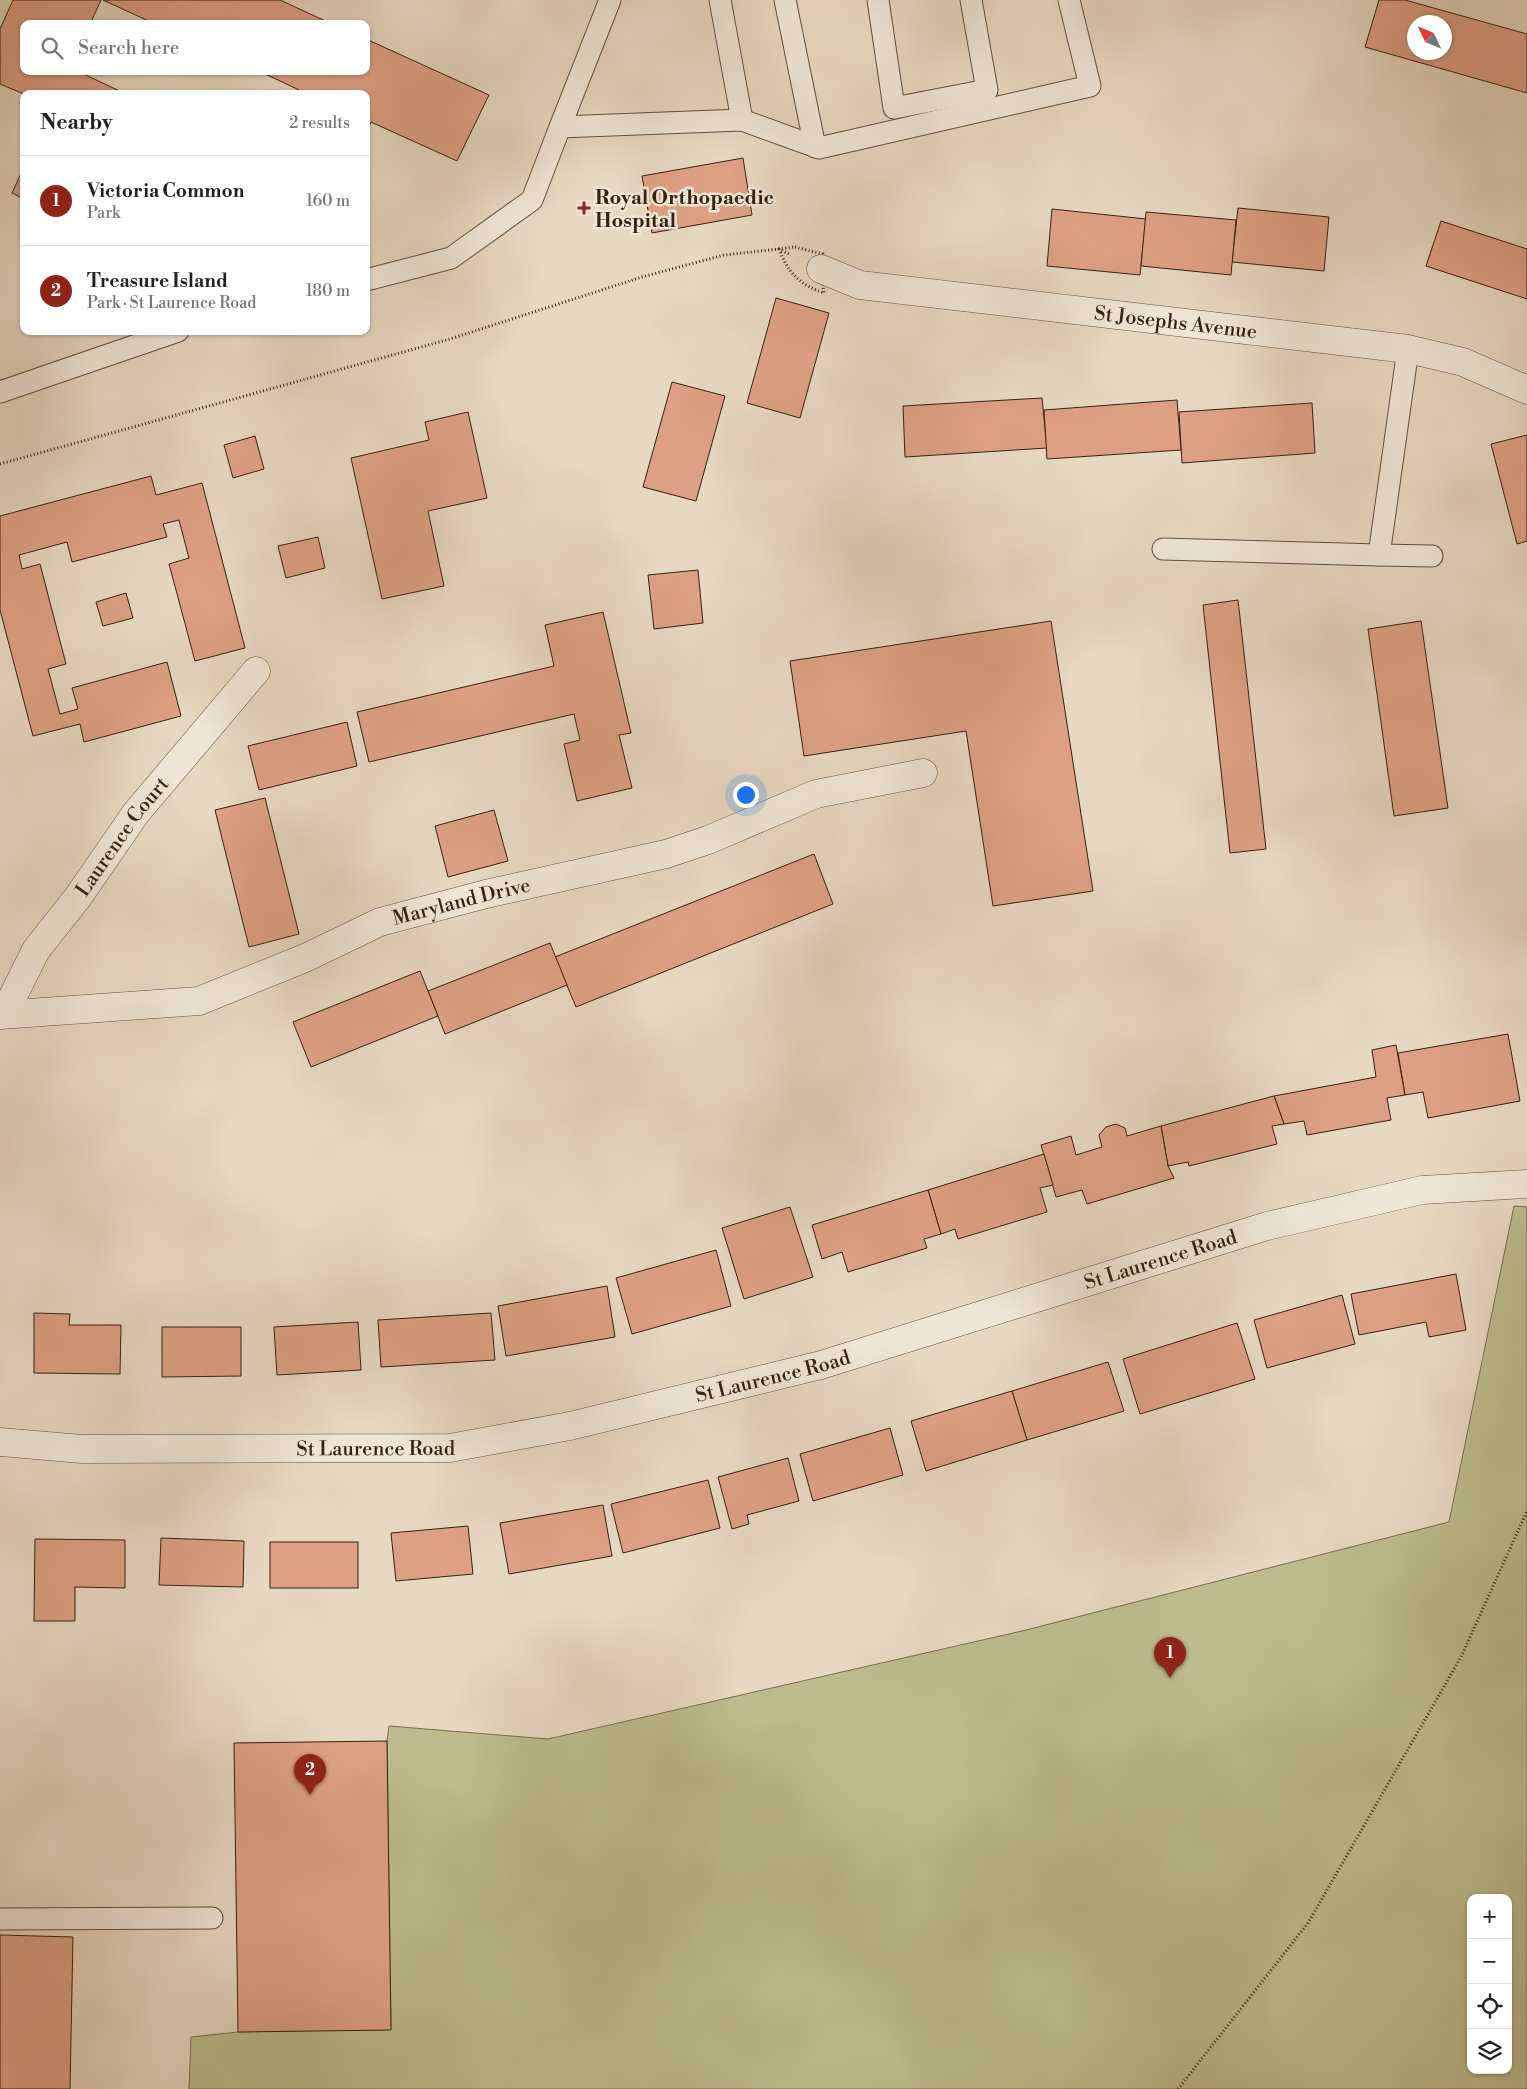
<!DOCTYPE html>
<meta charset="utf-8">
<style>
:root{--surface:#fff;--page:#f2f2f2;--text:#202124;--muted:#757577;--line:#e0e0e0;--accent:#8f2418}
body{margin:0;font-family:"Libre Bodoni",serif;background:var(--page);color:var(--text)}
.controls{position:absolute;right:15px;bottom:15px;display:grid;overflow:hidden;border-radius:10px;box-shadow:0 1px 4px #0004}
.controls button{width:45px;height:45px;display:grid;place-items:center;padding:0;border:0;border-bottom:1px solid var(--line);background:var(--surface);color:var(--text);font:25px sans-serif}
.compass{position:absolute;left:1407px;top:15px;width:45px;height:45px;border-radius:50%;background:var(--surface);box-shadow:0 1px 4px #0004;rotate:314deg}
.you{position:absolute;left:745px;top:794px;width:18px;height:18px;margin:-12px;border:4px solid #fff;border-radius:50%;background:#1a73e8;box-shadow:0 0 0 8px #1a73e833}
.badge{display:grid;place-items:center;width:32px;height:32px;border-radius:50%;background:var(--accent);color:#fff;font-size:16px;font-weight:700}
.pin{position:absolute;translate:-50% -41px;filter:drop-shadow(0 1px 2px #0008)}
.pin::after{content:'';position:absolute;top:26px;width:18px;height:15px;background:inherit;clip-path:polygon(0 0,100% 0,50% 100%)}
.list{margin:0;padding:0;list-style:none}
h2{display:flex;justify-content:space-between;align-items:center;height:65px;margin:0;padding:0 20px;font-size:21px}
h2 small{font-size:16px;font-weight:400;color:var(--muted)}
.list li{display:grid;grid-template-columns:32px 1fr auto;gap:15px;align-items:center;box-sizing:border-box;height:90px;padding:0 20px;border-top:1px solid var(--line)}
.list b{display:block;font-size:19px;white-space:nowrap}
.list p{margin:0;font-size:16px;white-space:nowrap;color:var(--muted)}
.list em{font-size:16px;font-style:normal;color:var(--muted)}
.icon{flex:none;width:28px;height:28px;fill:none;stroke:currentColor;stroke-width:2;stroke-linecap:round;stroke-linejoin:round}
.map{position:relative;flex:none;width:1527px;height:2089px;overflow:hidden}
.search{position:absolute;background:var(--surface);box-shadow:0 1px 4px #0004;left:20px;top:20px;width:350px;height:55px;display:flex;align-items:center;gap:12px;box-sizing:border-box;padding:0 18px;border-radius:10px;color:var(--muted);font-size:19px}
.panel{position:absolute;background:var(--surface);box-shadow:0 1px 4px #0004;left:20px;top:90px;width:350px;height:245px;border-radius:10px}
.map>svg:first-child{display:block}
</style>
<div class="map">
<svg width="1527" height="2089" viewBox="0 0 1527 2089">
<rect width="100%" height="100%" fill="#e7d8c1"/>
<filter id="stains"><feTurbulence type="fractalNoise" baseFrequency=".004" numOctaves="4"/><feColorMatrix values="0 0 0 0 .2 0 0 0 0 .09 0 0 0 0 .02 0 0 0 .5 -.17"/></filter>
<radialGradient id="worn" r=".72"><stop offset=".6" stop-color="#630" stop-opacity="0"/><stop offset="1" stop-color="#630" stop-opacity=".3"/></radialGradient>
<path fill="#bcbc8e" stroke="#786e4f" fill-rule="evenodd" d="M1514 1206 1527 1207V2089H189L191 2037 238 2032 391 2029 387 1741 389 1726 548 1739 1022 1631 1449 1522ZM1471 1898H1508V2070H1471Z"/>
<g fill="#dea085" stroke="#352110" fill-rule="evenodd">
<path d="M13 0H101L90 24H24V71H77L126 94H24L0 84V29Z"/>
<path d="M103 0H280L332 24H155Z"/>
<path d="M1379 0H1405L1527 34V93L1365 47ZM1414 22H1444V52H1414Z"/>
<path d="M366 39 489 95 457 161 371 122 366 133V94H297L299 90 259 71H366Z"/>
<path d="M743 158 752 215 652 233 642 176Z"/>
<path d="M24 167V199L12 193Z"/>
<path d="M1238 208 1329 217 1324 271 1232 262Z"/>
<path d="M1052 209 1146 219 1140 275 1047 266Z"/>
<path d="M1146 212 1236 220 1231 275 1141 266Z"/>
<path d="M1441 221 1527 249V299L1426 266Z"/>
<path d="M776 298 829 313 800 418 747 403Z"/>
<path d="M672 382 725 396 696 501 643 487Z"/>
<path d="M1042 398 1047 448 905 457 903 406Z"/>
<path d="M1177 400 1181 450 1047 459 1044 410Z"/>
<path d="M1312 403 1315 453 1182 463 1179 412Z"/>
<path d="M468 412 487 498 428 511 444 586 382 599 351 458 429 440 425 422Z"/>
<path d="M1527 435V541L1517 544 1491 444Z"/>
<path d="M255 436 264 469 233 478 224 445Z"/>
<path d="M151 476 156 495 202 483 245 648 195 661 169 564 189 558 179 520 163 524 167 537 72 562 67 542 19 555 22 569 40 564 66 664 48 669 60 714 78 709 72 688 167 662 181 716 84 742 80 724 33 736 0 610V516Z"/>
<path d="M318 537 325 568 286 578 278 546Z"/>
<path d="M698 570 703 623 654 629 648 575Z"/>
<path d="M126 593 133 618 103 626 96 602Z"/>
<path d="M1238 600 1266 849 1230 853 1203 605Z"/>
<path d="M603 612 631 733 619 735 632 788 577 801 564 744 580 740 574 714 369 762 357 712 554 666 545 625Z"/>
<path d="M1051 621 1093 891 993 906 966 731 804 756 790 661Z"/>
<path d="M1421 621 1448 808 1394 816 1368 629Z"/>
<path d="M347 722 357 766 259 790 248 746Z"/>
<path d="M265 798 299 934 249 947 215 810Z"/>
<path d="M494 810 508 861 448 877 435 826Z"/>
<path d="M814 854 833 904 576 1007 555 957Z"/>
<path d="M550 943 567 985 445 1034 428 991Z"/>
<path d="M420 971 438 1016 311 1067 293 1022Z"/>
<path d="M1508 1034 1520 1101 1428 1118 1423 1092 1405 1095 1398 1053Z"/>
<path d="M1396 1045 1405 1095 1387 1098 1391 1120 1307 1135 1304 1121 1284 1124 1274 1096 1376 1077 1372 1050Z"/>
<path d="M1274 1096 1284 1124 1272 1126 1277 1144 1189 1166 1188 1162 1168 1166 1161 1126Z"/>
<path d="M1116 1124 1125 1128 1127 1136 1161 1126 1168 1166 1174 1178 1087 1204 1082 1190 1056 1197 1041 1145 1071 1136 1076 1155 1102 1147 1099 1135 1106 1127Z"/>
<path d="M1044 1154 1053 1185 1040 1188 1047 1212 958 1239 955 1229 941 1234 928 1190Z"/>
<path d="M928 1190 941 1234 924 1239 927 1248 848 1272 842 1252 822 1259 812 1225Z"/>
<path d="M790 1207 813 1277 744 1299 722 1228Z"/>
<path d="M716 1250 731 1306 632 1334 616 1278Z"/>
<path d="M1456 1274 1466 1330 1429 1337 1426 1322 1359 1335 1351 1294Z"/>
<path d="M607 1286 615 1337 506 1356 498 1306Z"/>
<path d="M1342 1295 1355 1344 1267 1368 1254 1320Z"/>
<path d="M34 1313 70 1314 69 1325H121L120 1374 34 1373Z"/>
<path d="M491 1313 495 1360 381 1367 378 1320Z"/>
<path d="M358 1322 361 1370 277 1375 274 1327Z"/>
<path d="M1237 1323 1255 1379 1140 1414 1123 1359Z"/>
<path d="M162 1327H241V1376L162 1377Z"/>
<path d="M1108 1362 1124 1411 1027 1440 1012 1391Z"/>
<path d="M1012 1391 1027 1440 926 1471 911 1421Z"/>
<path d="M890 1428 903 1475 813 1501 800 1454Z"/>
<path d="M788 1458 799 1501 747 1515 749 1524 732 1529 718 1477Z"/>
<path d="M708 1480 720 1528 623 1553 611 1504Z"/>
<path d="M603 1505 612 1556 509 1574 500 1523Z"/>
<path d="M468 1526 473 1574 396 1581 391 1533Z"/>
<path d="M161 1538 244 1541 243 1587 159 1585Z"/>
<path d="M35 1539 125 1540V1588L75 1587V1621H34Z"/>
<rect x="270" y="1542" width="88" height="46"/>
<path d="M387 1741 391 2030 238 2032 234 1743Z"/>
<path d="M0 1935 73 1937 70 2089H0Z"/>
</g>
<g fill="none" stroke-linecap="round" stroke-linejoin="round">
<defs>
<g id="service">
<path d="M720 0 742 120"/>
<path d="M785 0 815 147"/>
<path d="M878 0 894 108 987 90 971 0"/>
<path d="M560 127 610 0"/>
<path d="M366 280 451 258 532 200 560 127 742 120 819 148 1090 86 1069 0"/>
<path d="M0 392 178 331"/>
<path d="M1163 549 1379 555 1408 349"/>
<path d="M1379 555 1432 556"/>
<path d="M0 1919 212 1918"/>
</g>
<g id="minor">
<path id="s1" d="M821 269 860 285 1408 349 1463 362 1527 390"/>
<path id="s2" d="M4 1014 36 950 78 897 136 813 256 671"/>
<path id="s3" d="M0 1015 199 1001 305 958 380 922 486 894 666 854 708 840 816 794 923 773"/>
<path id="s4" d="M0 1442 82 1449 450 1448 570 1426 821 1365 1267 1226 1422 1190 1527 1184"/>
</g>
</defs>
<use href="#service" stroke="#624f3c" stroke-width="23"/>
<use href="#minor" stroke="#624f3c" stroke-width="29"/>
<g stroke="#352110" stroke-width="3" stroke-dasharray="1 2.5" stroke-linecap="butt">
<path d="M795 247 823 254 821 269 824 293C800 285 788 273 779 249Z"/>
<path d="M0 464 450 339 642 277 724 255 779 249 791 255"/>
<path d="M1178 2089 1308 1923 1461 1657 1527 1511"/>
</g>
<use href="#service" stroke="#efe6d7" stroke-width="21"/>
<use href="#minor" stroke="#efe6d7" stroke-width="28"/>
</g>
<path fill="#8f2418" stroke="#efe6d7" stroke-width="2" d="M581.5 200.5h5v5h5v5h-5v5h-5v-5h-5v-5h5z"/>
<g text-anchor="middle" stroke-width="5" stroke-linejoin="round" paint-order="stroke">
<g font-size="20" font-weight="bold" fill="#352110" stroke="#efe6d7" text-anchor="start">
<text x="595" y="204">Royal Orthopaedic<tspan x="595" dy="23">Hospital</tspan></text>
</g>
<g font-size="20" fill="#352110" stroke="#efe6d7">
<text dy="7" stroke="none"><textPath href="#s1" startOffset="360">St Josephs Avenue</textPath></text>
<text dy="7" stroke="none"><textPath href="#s2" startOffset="214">Laurence Court</textPath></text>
<text dy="7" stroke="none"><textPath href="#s3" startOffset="481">Maryland Drive</textPath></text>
<text dy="7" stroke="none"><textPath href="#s4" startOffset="1186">St Laurence Road</textPath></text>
<text dy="7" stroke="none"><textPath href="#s4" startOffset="781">St Laurence Road</textPath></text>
<text dy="7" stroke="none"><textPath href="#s4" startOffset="376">St Laurence Road</textPath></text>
</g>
</g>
<rect width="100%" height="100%" filter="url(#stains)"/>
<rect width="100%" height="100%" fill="url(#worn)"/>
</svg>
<div class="controls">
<button>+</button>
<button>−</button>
<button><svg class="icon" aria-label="locate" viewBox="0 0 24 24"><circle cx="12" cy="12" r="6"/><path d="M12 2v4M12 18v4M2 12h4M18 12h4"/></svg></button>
<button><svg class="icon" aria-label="layers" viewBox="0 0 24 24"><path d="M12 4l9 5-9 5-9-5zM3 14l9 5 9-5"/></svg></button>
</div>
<svg class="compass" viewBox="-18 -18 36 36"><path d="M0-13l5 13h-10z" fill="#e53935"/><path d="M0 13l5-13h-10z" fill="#757577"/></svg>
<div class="you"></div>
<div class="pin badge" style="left:1170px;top:1678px">1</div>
<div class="pin badge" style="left:310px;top:1795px">2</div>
<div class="search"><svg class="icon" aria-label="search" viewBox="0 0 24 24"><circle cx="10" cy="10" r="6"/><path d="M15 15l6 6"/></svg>Search here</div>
<section class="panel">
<h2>Nearby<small>2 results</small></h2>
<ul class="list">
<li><span class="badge">1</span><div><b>Victoria Common</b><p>Park</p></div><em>160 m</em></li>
<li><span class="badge">2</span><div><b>Treasure Island</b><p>Park · St Laurence Road</p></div><em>180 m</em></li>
</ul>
</section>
</div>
